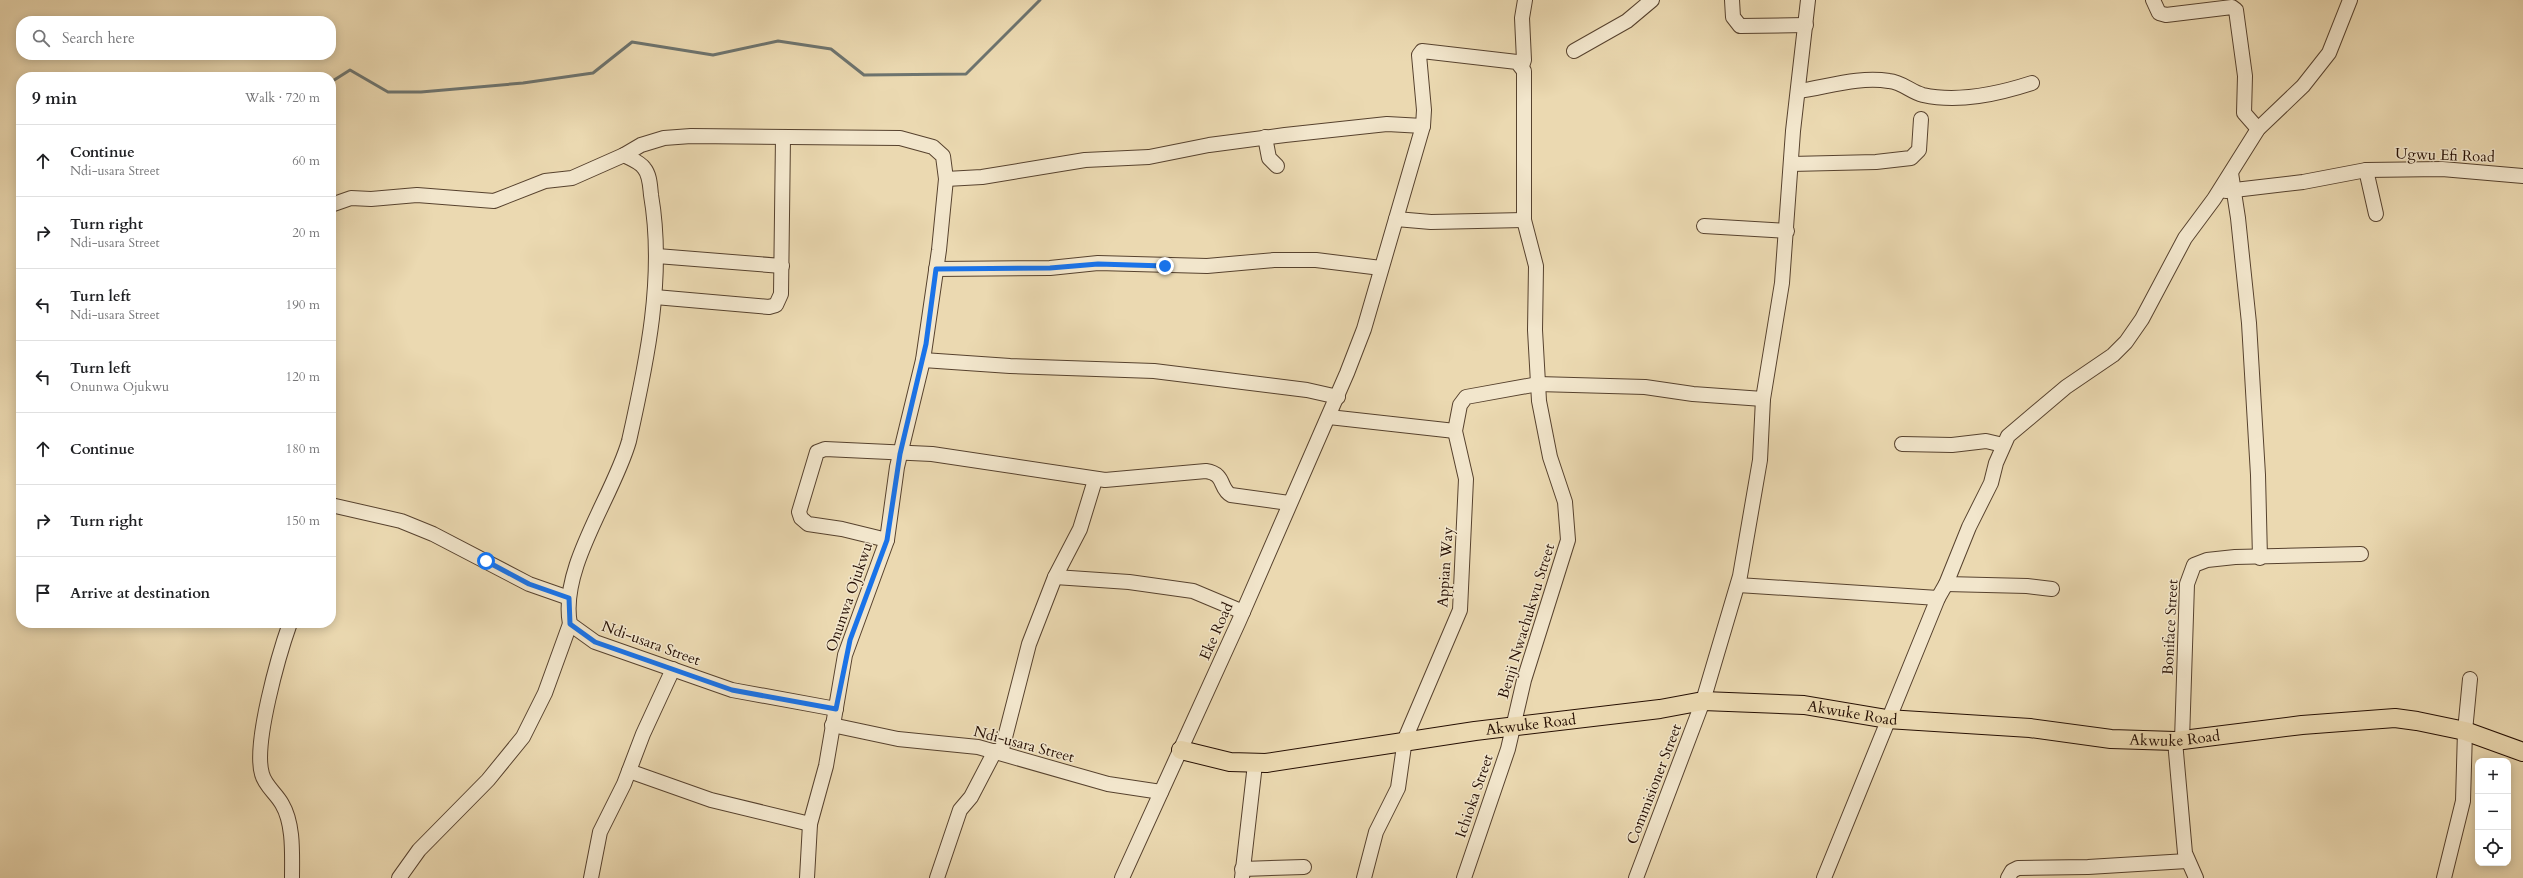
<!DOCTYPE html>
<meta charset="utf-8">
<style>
:root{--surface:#fff;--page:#f6f6f6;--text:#202124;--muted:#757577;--line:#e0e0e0}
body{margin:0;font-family:Cardo,serif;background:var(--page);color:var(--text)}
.controls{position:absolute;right:12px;bottom:12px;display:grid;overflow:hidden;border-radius:8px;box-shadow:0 2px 10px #0003}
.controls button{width:36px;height:36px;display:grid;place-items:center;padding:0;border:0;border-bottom:1px solid var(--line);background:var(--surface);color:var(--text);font:20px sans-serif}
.stop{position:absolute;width:12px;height:12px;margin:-9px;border:3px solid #1a73e8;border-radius:50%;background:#fff}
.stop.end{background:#1a73e8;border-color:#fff;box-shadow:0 1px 4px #0008}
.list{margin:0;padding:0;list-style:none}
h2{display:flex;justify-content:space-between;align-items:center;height:52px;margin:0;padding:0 16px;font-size:17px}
h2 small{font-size:13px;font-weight:400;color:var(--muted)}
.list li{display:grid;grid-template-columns:26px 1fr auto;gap:12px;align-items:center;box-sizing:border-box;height:72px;padding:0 16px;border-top:1px solid var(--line)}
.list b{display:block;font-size:15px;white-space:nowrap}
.list p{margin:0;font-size:13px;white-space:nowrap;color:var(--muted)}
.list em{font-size:13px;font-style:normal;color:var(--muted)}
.icon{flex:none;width:22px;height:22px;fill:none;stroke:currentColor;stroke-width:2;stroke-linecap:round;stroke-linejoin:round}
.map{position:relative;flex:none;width:2523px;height:878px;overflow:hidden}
.search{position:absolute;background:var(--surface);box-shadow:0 2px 10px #0003;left:16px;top:16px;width:320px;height:44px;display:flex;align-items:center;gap:10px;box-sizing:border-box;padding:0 14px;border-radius:16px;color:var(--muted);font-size:15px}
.panel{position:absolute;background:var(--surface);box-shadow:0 2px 10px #0003;left:16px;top:72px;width:320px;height:556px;border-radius:16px}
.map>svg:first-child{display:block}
</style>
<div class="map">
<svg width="2523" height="878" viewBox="0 0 2523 878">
<rect width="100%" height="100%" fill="#ebd9b1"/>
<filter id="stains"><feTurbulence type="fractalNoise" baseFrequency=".005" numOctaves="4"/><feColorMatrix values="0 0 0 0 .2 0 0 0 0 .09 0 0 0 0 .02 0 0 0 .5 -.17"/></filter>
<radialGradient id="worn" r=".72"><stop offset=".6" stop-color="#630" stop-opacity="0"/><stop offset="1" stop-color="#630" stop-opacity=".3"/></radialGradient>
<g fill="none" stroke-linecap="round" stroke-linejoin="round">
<path stroke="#6d746f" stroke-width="3" d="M331 82 350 70 388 92H421L523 83 593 73 632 42 713 55 778 41 831 49 864 75 966 74 1040 0"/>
<defs>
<g id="minor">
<path d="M1732 0 1733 17 1740 26 1806 25"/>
<path d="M2153 0 2159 13 2166 15 2232 7 2236 10 2245 76 2244 113 2258 129"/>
<path d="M1574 51 1627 21 1652 0"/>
<path d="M1522 66 1524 60 1522 18 1525 0"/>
<path d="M1798 91C1827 87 1859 76 1889 81 1902 82 1911 92 1923 95 1959 103 1998 94 2032 83"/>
<path d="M1265 137 1269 158 1277 166"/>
<path d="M624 155C631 159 640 162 644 168 650 175 650 186 651 195 665 276 647 361 629 441 614 495 559 568 570 624L595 642 732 690 836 709"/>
<path d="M1791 164 1876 162 1911 158 1919 150 1921 119"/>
<path d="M2366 170 2376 214"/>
<path d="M2231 173 2238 218 2249 323 2258 475 2260 558"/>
<path d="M946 179 982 177 1085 160 1149 157 1209 145 1285 135 1387 124 1423 126"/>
<path d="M2226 191 2303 182 2366 170 2442 169 2523 176"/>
<path d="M331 205 351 198 371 199 417 195 494 201 545 181 572 178 624 155 641 145 664 138 691 136 900 138 933 147 943 156 946 179 939 250 923 360 897 467 887 540 845 655 826 766 810 824 807 878"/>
<path d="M1396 219 1431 222 1524 220"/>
<path d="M1704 226 1787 231"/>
<path d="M657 256 782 266"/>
<path d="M936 269 1050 268 1098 263 1207 266 1274 260H1316L1381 268"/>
<path d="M655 297 769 307 776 305 781 294 783 137"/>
<path d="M923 360 1010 366 1154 371 1307 390 1338 397"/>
<path d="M1329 417 1455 431"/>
<path d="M1902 444 1952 445 1986 441 2003 445"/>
<path d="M331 505 401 521 433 534 529 584 569 598"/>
<path d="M887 540 842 529 808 524 801 518 799 512 817 452 825 449 932 454 1105 480 1206 471C1226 474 1219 489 1231 495L1289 503"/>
<path d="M1055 577 1129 582 1193 591 1243 612"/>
<path d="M1946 584 2027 586 2052 589"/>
<path d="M1738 585 1938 598"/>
<path d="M290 623C279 654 253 744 262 774 265 786 276 793 282 804 294 824 292 855 292 878"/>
<path d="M832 725 898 739 978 747 1108 784 1161 792"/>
<path d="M2182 740 2187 584 2194 565 2207 560 2235 557 2361 554"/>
<path d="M2175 741 2185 853 2196 878"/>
<path d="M1001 753 1029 644 1055 577 1080 529 1095 480"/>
<path d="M629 771 711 800 810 824"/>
<path d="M1242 869 1304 867"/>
<path d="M399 878 419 850 488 780 523 737 545 693 570 624"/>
<path d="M591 878 600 832 624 784 643 734 673 669"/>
<path d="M937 878 960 810 971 797 995 751"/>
<path d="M1122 878 1239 621 1347 373 1364 329 1423 126 1424 110 1419 55 1422 51 1517 62 1524 71V220L1536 266 1535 330 1539 401 1550 457 1565 502 1568 540 1524 680 1508 749 1464 878"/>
<path d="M1242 878 1255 764"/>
<path d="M1364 878 1376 832 1398 788 1405 739 1460 610 1466 479 1455 431 1460 405 1466 397 1538 384 1645 387 1693 394 1763 399"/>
<path d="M1636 878 1703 701 1740 576 1760 460 1763 399 1782 283 1793 131 1808 0"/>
<path d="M1824 878 1938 598 1946 584 1969 527 1991 483 1996 463 2008 436 2066 387 2113 355 2126 342 2142 319 2185 238 2214 199 2258 129 2303 86 2329 53 2350 0"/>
<path d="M2008 878 2012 871 2018 868 2088 867 2187 861"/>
<path d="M2444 878 2463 801 2465 731 2470 679"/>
</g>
<g id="major">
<path id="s1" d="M1181 750 1230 762 1266 763 1475 731 1660 709 1703 701 1804 705 1887 719 2030 728 2111 739 2175 741 2302 725 2395 718 2417 721 2465 731 2523 752"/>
</g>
</defs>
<use href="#minor" stroke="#57422e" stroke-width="16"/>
<use href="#major" stroke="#260f03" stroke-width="20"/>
<use href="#minor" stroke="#f2e6cc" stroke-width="14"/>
<use href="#major" stroke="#ebd9b1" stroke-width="18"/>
</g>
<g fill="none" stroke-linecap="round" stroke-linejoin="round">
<path stroke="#1a73e8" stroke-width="5" d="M486 561 529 584 569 598 570 624 595 642 732 690 836 709 850 640 887 540 900 454 926 344 936 269 1050 268 1098 264 1165 266"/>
</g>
<g text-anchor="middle" stroke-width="3" stroke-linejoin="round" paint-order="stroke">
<g font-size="15" fill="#260f03" stroke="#f2e6cc">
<text transform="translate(2445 155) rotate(2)" y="5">Ugwu Efi Road</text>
<text transform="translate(1445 567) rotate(-86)" y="5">Appian Way</text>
<text transform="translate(849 597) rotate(-71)" y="5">Onunwa Ojukwu</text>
<text transform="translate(1526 621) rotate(-73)" y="5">Benji Nwachukwu Street</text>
<text transform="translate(2170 627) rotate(-87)" y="5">Boniface Street</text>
<text transform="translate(1216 631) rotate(-66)" y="5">Eke Road</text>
<text transform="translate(651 643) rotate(20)" y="5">Ndi-usara Street</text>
<text dy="5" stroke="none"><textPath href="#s1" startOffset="678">Akwuke Road</textPath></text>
<text dy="5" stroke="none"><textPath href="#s1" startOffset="354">Akwuke Road</textPath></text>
<text dy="5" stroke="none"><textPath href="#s1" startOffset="1002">Akwuke Road</textPath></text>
<text transform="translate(1024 744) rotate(15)" y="5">Ndi-usara Street</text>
<text transform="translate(1654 784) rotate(-69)" y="5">Commisioner Street</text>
<text transform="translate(1474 796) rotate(-71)" y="5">Ichioka Street</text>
</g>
</g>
<rect width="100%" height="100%" filter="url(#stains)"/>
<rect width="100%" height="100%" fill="url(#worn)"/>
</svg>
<div class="controls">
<button>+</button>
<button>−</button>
<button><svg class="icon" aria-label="locate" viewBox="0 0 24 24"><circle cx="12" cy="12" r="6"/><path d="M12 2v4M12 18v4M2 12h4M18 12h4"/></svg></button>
</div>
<div class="stop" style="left:486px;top:561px"></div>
<div class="stop end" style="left:1165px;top:266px"></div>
<div class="search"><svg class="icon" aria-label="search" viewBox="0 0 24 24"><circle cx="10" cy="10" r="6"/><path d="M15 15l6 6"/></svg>Search here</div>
<section class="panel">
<h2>9 min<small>Walk · 720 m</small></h2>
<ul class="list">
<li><svg class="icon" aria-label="ahead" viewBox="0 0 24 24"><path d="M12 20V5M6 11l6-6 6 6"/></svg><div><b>Continue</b><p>Ndi-usara Street</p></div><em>60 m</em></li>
<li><svg class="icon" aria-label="right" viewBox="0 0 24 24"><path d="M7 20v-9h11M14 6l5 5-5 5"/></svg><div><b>Turn right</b><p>Ndi-usara Street</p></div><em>20 m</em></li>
<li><svg class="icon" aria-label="left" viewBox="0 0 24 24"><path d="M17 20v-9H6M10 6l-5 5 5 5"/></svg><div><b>Turn left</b><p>Ndi-usara Street</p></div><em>190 m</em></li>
<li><svg class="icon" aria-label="left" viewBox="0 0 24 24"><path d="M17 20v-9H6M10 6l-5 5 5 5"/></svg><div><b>Turn left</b><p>Onunwa Ojukwu</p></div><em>120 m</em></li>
<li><svg class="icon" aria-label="ahead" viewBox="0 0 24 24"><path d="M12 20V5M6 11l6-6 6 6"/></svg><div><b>Continue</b></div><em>180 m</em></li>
<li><svg class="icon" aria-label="right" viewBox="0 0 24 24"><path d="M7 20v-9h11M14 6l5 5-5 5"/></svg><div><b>Turn right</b></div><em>150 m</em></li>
<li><svg class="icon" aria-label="arrive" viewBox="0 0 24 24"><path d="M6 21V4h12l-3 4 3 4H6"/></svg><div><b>Arrive at destination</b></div></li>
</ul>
</section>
</div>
